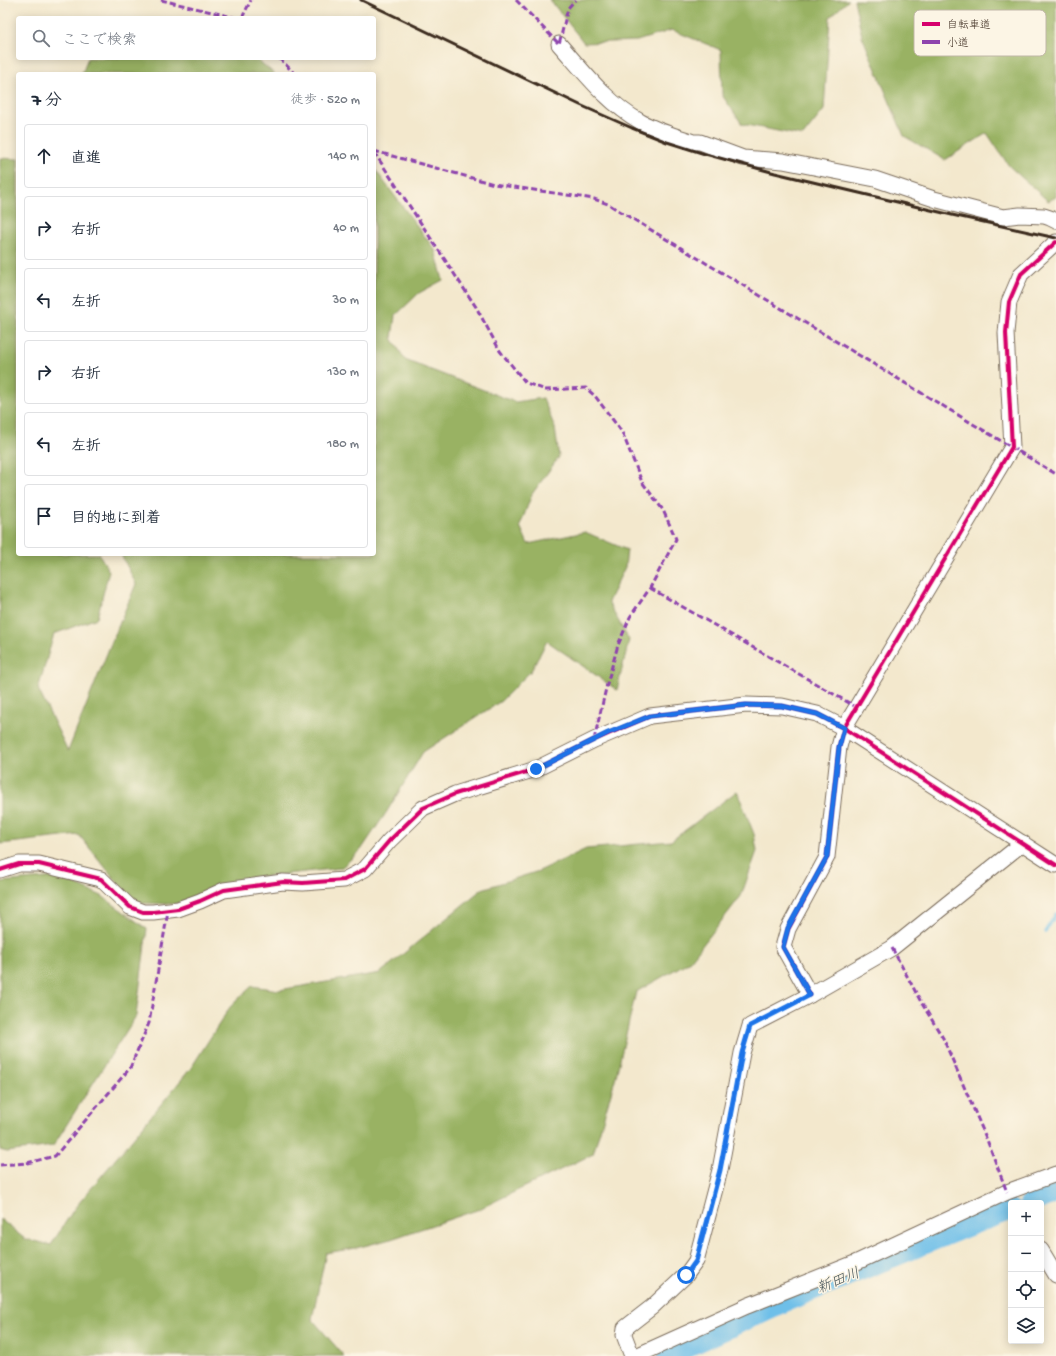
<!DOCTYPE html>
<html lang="ja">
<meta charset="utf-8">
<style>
:root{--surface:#fff;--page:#f6f6f7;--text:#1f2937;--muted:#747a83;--line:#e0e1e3}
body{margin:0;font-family:"Gochi Hand","Klee One",sans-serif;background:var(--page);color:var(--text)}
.controls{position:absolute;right:12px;bottom:12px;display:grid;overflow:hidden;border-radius:4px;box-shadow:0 2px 10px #0003}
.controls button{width:36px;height:36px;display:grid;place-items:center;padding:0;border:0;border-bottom:1px solid var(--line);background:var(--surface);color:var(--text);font:20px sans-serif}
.stop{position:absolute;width:12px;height:12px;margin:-9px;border:3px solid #1a73e8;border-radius:50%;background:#fff}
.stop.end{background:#1a73e8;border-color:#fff;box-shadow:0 1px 4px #0008}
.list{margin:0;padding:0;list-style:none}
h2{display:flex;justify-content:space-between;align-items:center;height:52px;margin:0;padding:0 16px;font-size:17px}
h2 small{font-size:13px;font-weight:400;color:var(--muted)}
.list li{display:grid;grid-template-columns:26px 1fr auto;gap:12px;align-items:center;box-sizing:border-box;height:64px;margin:0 8px 8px;padding:0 8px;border:1px solid var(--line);border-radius:4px}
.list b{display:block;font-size:15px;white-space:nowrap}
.list em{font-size:13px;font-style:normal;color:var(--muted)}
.icon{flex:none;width:22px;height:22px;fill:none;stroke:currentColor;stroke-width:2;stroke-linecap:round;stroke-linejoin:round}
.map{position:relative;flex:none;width:1056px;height:1356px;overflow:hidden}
.search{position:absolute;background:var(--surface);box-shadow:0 2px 10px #0003;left:16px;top:16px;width:360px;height:44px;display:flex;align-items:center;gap:10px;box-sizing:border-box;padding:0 14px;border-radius:4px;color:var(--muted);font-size:15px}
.panel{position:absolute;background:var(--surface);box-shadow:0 2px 10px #0003;left:16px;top:72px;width:360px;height:484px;border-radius:4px}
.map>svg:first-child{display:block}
</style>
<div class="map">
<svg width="1056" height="1356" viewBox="0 0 1056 1356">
<rect width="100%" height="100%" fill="#fcf5e5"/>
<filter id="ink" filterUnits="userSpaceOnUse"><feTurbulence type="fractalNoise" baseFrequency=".025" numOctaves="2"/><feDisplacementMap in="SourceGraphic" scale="8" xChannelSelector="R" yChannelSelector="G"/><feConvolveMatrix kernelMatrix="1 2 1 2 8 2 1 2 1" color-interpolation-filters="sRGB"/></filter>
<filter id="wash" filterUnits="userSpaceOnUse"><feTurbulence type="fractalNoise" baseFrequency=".012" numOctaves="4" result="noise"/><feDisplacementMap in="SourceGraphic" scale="16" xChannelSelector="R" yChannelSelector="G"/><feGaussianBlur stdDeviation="0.9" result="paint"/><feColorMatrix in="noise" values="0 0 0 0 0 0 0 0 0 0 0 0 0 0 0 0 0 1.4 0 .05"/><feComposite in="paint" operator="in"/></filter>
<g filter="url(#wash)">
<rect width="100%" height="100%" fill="#f3e8cd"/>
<g fill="#99b264" stroke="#6a6e41">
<path d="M550 0H849L830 17 824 110 803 136 742 124 722 95 721 50 672 30 637 41 584 43Z"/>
<path d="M854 0H1056V197L1048 201 1009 166 987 133 945 160 904 136 862 36Z"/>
<path d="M88 58H255L275 74H82Z"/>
<path d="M0 158 18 159V554H99L109 571 97 618 54 634 38 689 68 751 108 651 136 584 121 554H374V168L435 250 443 280 419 293 395 316 392 338 405 360 515 402 543 398 555 428 559 457 532 494 520 526 528 544 585 532 627 550 625 567 608 602 629 640 617 690 547 641 531 671 501 701 423 752 386 813 361 850 341 868 251 878 175 904 134 903 79 835 0 844Z"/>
<path d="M737 791 754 834 757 851 741 896 690 961 636 992 616 1076 593 1154 477 1210 391 1239 356 1248 326 1253 312 1319 344 1356H0V1219L25 1239 51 1245 74 1209 191 1068 230 1007 252 986 279 990 380 973 482 889 539 871 586 849 671 841Z"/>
<path d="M58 877 102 896 147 929 136 1016 53 1146 7 1152 0 1150V882Z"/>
</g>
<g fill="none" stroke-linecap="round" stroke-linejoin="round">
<path stroke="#6ebfe9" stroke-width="3.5" d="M1045 932 1056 914"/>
<g stroke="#6ebfe9" stroke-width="21">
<path d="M1030 1203 1048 1196 1056 1191"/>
<path d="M668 1356 779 1304 975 1223 1011 1210"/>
</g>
</g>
</g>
<g filter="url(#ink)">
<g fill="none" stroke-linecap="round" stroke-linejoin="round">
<defs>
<g id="minor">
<path d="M559 44C584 72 607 103 641 122 657 131 676 136 693 142H700L743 158 783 161 875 179 934 199 1003 217 1020 215 1044 216 1050 218 1056 221"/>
<path d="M0 870 19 864H39L101 879 130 907 143 912H153L178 909 200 901 224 890 283 882 303 883 344 880 365 869 389 841 423 808 455 794 536 769 594 740 650 716 746 705 782 706 817 714 844 728 1056 865"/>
<path d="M810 995 783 947 788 929 827 857 839 747 844 728 1012 447 1006 333 1009 302 1021 274 1056 242"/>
<path d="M1041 1250 1056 1275"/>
<path d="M632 1356 624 1335 625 1328 652 1307 686 1275 696 1261 720 1170 742 1053 750 1026 810 995 892 948 1023 843"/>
<path d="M636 1356 747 1306 855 1263 1007 1192 1056 1174"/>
</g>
</defs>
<use href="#minor" stroke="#7b6c5b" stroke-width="17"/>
<use href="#minor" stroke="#fff" stroke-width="15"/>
<path stroke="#3b2a1e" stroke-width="3" d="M361 0 580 105 632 128 667 142 705 154 775 173 952 215 1056 238"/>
<g stroke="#8e44ad" stroke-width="3" stroke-dasharray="6 3" stroke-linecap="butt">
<path d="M161 0 237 18"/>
<path d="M516 0 559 44 568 8 575 0"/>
<path d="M242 18 251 0"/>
<path d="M279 58 295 74"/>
<path d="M374 151 494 184 594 199 608 204 1056 474"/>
<path d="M374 152 476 307 500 351 526 383 546 390 586 388 595 396 622 432 642 482 663 510 676 539 650 588 630 617 618 645 607 684 594 740"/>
<path d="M650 588 856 707"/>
<path d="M892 948 921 1002 943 1038 987 1140 1007 1192"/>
<path d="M0 1165 27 1163 55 1156 130 1068 149 1023 168 911"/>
</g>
<defs>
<g id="cycleway">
<path d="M0 870 19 864H39L101 879 130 907 143 912H153L178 909 200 901 224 890 283 882 303 883 344 880 365 869 389 841 423 808 455 794 536 769 594 740 650 716 746 705 782 706 817 714 844 728 1056 865"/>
<path d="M810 995 783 947 788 929 827 857 839 747 844 728 1012 447 1006 333 1009 302 1021 274 1056 242"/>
</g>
</defs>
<use href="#cycleway" stroke="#fcf5e5" stroke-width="6"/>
<use href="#cycleway" stroke="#d6006c" stroke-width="4"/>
</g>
</g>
<g fill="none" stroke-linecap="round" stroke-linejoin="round" filter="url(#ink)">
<path stroke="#1a73e8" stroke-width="5" d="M536 769 608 733 650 716 746 705 782 706 817 714 844 728 839 747 827 857 788 928 783 947 810 995 750 1026 742 1053 720 1170 696 1261 686 1275"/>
</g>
<g text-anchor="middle" stroke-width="3" stroke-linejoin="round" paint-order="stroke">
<g font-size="15" font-style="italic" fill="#4a575b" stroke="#fcf5e5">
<text transform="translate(838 1280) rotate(-22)" y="5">新田川</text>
</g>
</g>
<rect x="914" y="10" width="132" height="46" rx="6" fill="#fcf5e5" stroke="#c2b8a9" stroke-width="1"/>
<rect x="922" y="22" width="18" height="4" fill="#d6006c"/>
<rect x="922" y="40" width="18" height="4" fill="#8e44ad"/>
<g font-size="11" fill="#3b2a1e">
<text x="947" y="28">自転車道</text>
<text x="947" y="46">小道</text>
</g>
</svg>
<div class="controls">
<button>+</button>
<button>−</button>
<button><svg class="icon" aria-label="locate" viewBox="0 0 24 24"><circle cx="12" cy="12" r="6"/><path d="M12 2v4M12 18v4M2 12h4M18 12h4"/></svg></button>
<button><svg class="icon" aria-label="layers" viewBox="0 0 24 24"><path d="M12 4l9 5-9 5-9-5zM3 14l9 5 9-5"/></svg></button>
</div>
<div class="stop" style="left:686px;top:1275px"></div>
<div class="stop end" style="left:536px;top:769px"></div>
<div class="search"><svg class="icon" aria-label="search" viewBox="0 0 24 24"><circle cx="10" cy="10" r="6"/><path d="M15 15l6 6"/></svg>ここで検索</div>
<section class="panel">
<h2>7 分<small>徒歩 · 520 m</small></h2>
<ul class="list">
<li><svg class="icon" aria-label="ahead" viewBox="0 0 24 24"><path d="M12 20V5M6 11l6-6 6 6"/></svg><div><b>直進</b></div><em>140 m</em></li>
<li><svg class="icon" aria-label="right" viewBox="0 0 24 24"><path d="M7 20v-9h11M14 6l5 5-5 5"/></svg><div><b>右折</b></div><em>40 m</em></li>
<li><svg class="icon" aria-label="left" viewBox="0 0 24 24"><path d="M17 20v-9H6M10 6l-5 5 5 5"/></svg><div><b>左折</b></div><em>30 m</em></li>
<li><svg class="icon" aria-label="right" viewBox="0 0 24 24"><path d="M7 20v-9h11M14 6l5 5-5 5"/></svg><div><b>右折</b></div><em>130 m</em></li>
<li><svg class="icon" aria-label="left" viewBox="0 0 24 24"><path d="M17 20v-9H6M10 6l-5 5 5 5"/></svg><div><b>左折</b></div><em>180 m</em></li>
<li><svg class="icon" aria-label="arrive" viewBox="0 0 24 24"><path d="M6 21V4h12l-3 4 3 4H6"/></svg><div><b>目的地に到着</b></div></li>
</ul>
</section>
</div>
